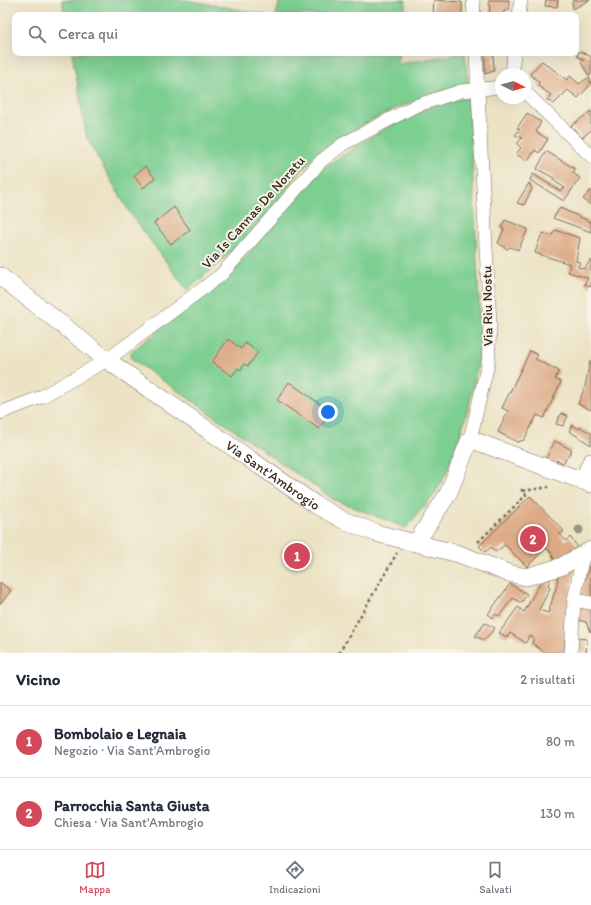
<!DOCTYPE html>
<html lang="it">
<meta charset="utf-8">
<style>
:root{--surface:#fff;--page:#f2f2f3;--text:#1f2937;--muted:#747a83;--line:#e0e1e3;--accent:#d1495b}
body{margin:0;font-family:Itim,sans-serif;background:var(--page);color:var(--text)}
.compass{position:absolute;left:495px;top:68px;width:36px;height:36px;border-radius:50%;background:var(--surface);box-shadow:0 4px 16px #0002;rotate:95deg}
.you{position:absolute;left:328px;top:412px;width:14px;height:14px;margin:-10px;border:3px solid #fff;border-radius:50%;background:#1a73e8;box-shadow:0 0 0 6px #1a73e833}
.badge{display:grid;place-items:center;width:26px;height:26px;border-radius:50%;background:var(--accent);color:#fff;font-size:13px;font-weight:700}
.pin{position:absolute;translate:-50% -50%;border:2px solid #fff;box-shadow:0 1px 4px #0006}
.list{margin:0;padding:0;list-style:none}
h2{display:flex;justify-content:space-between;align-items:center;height:52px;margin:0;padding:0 16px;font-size:17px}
h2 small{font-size:13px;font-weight:400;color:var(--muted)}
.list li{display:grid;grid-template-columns:26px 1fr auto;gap:12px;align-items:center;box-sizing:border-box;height:72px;padding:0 16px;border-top:1px solid var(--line)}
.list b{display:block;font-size:15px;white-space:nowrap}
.list p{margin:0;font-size:13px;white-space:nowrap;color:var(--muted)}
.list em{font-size:13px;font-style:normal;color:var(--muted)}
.icon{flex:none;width:22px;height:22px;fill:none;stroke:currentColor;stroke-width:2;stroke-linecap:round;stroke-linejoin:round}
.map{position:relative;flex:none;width:591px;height:653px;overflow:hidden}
.search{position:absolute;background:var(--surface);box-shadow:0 4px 16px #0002;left:12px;right:12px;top:12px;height:44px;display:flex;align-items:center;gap:10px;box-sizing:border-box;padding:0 14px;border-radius:8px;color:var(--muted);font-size:15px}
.sheet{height:196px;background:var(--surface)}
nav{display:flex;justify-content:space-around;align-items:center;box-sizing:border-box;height:56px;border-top:1px solid var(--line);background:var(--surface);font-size:11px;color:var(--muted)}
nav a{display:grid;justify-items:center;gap:2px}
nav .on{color:var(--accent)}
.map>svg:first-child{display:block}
</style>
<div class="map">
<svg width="591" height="653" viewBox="0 0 591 653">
<rect width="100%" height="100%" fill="#f7f3e8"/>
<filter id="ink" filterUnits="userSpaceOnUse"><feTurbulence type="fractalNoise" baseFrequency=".025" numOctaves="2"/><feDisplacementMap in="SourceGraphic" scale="8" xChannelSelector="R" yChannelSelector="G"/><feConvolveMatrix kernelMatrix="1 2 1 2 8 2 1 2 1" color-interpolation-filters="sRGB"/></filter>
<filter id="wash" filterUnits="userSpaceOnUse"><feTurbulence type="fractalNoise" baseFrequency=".012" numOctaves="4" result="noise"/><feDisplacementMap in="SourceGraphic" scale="16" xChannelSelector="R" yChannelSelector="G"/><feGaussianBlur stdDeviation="0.9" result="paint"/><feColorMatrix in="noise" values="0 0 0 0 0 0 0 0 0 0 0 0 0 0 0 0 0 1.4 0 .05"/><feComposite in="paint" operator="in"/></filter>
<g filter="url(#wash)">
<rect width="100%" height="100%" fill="#ece3c4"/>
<g fill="#7bce91" stroke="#5b7c58">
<path d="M62 0H187L267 15H65Z"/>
<path d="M280 0H406L404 15H276Z"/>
<path d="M72 53H399L398 64 465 53 468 83C415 98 364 119 320 153 299 168 282 197 265 217 241 245 215 267 187 290L130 213 87 139Z"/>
<path d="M469 98 479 300V359L470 401 459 439 446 474 434 495 406 528 333 499 132 359 131 352 229 276 308 184 327 165 381 131 415 113 446 101Z"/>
</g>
<g id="blocks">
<g fill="#ddaa86">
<path d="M434 0 462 2V15H433Z"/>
<path d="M489 0H509V10L504 11 503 15H490Z"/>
<path d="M546 0H558L557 7 545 6Z"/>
<path d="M575 0H590L573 9 572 1Z"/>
<path d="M580 51 591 57V74L589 76 581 62 584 60 577 56Z"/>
<path d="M485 53H493L494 71 485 74Z"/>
<path d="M542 61 567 80 570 76 579 84 589 77 591 84 578 98 568 90 554 104 547 100 551 95 538 86 539 82 530 74Z"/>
<path d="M591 111V130L582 138 571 126Z"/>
<path d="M527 113 541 122 536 132 548 139 539 153 535 150 527 161 516 154 521 148 517 144 522 138 515 135 520 129 517 128Z"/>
<path d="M546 151 575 169 573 173 580 178 564 201 530 180 533 174 560 191 565 188 553 180 554 178 537 169Z"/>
<path d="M145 166 155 178 143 188 134 176Z"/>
<path d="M529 183 532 189 524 205 517 203Z"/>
<path d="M591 190V205L583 199Z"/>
<path d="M174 207 190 230 171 244 154 223Z"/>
<path d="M560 208 591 222V232L553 218Z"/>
<path d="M505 220 528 229 518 250 510 247 507 249 498 243 504 229 501 228Z"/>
<path d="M555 230 580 238 576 261 580 262 578 267 584 269 591 260V287L584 284 588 278 568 272 570 264 535 253 542 233 552 236Z"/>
<path d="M228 339 241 349 245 343 258 352 248 366 244 364 241 370 238 368 232 376 212 362Z"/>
<path d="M530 351 538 355 535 359 559 371 555 379 561 382 544 418 537 415 524 440 517 442 498 432 508 411 502 408Z"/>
<path d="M590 361H591V410L578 404 585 387Z"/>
<path d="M289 382 331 412 319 429 277 400Z"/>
<path d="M561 413 568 416 563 426 556 424Z"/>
<path d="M572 425 579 429 580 427 591 433V445L569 431Z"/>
<path d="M555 441 572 450 563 463 557 460 555 464 545 460Z"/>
<path d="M530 496 564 531 560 534 566 541 570 537 577 546 571 553 555 561 551 552 546 548 527 567 505 545 495 552 491 547 485 552 479 546Z"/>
<path d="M591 564V597L580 596 589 566Z"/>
<path d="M575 567 569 599 564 653H545L532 643 534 638 529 635 526 643 510 633 507 637 499 633 518 607 524 612 543 578 551 577 548 585 550 588 539 610 548 613 557 585 558 574Z"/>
<path d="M0 582 11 591 0 604Z"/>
<path d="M510 584 527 594 521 603 513 598 499 616 496 614 493 618 488 614Z"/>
<path d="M579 604 591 606V631L590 632 586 622 578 620Z"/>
<path d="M485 623 495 628 484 640 475 636Z"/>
<path d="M577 638 587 639 586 653H576Z"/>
</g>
</g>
</g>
<g filter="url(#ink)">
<use href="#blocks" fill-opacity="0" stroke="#796b58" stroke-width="1"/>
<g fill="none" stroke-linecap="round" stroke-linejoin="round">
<defs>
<g id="minor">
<path d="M473 0 474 15"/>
<path d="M519 15 521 0"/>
<path d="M512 74 514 53"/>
<path d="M525 92 591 156"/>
<path d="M0 413 41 397 107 360 221 275 321 161 343 144 415 106 461 91 501 87"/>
<path d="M470 439 488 364 490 325 476 53"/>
<path d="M574 600 591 603"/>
<path d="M571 653 574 600 583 555"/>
</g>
<g id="tertiary">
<path id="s1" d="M0 276 107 360 316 505 343 520 376 533 459 554 508 573 526 577 560 567 591 550"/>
<path d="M583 480 591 462"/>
<path d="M416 543 448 494 470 439 591 484"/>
</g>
</defs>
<use href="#minor" stroke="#796b58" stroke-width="14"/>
<use href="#tertiary" stroke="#796b58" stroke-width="18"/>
<g stroke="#796b58" stroke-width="2.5" stroke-dasharray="3 3" stroke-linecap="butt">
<path d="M523 491 549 487"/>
<path d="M478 542 526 495 522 490H518"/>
<path d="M339 653 397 553"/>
</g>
<use href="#minor" stroke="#fff" stroke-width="13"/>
<use href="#tertiary" stroke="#fff" stroke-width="17"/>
</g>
<circle fill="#95987b" cx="579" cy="530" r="4.5"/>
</g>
<g text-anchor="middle" stroke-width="4" stroke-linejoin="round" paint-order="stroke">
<g font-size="14" fill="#3b2a1e" stroke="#f7f3e8">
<text transform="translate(253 212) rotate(-48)" y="5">Via Is Cannas De Noratu</text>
<text transform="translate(487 306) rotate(-91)" y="5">Via Riu Nostu</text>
<text dy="5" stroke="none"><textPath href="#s1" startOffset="338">Via Sant'Ambrogio</textPath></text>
</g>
</g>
</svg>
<svg class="compass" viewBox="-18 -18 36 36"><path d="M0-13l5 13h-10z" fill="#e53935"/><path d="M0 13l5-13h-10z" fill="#747a83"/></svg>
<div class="you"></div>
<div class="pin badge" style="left:297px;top:556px">1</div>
<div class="pin badge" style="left:533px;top:539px">2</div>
<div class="search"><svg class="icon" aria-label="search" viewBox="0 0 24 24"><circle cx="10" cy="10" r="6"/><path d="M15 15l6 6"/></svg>Cerca qui</div>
</div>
<section class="sheet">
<h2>Vicino<small>2 risultati</small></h2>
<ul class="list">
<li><span class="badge">1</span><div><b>Bombolaio e Legnaia</b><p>Negozio · Via Sant'Ambrogio</p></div><em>80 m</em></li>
<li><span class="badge">2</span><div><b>Parrocchia Santa Giusta</b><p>Chiesa · Via Sant'Ambrogio</p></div><em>130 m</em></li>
</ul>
</section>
<nav>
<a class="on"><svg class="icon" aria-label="map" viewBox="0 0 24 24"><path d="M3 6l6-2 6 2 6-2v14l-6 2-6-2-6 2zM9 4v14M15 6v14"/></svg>Mappa</a>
<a><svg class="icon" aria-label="directions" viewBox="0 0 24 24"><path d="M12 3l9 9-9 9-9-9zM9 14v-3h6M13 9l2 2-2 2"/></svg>Indicazioni</a>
<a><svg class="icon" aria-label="saved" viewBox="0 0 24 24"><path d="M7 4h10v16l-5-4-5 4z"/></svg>Salvati</a>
</nav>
